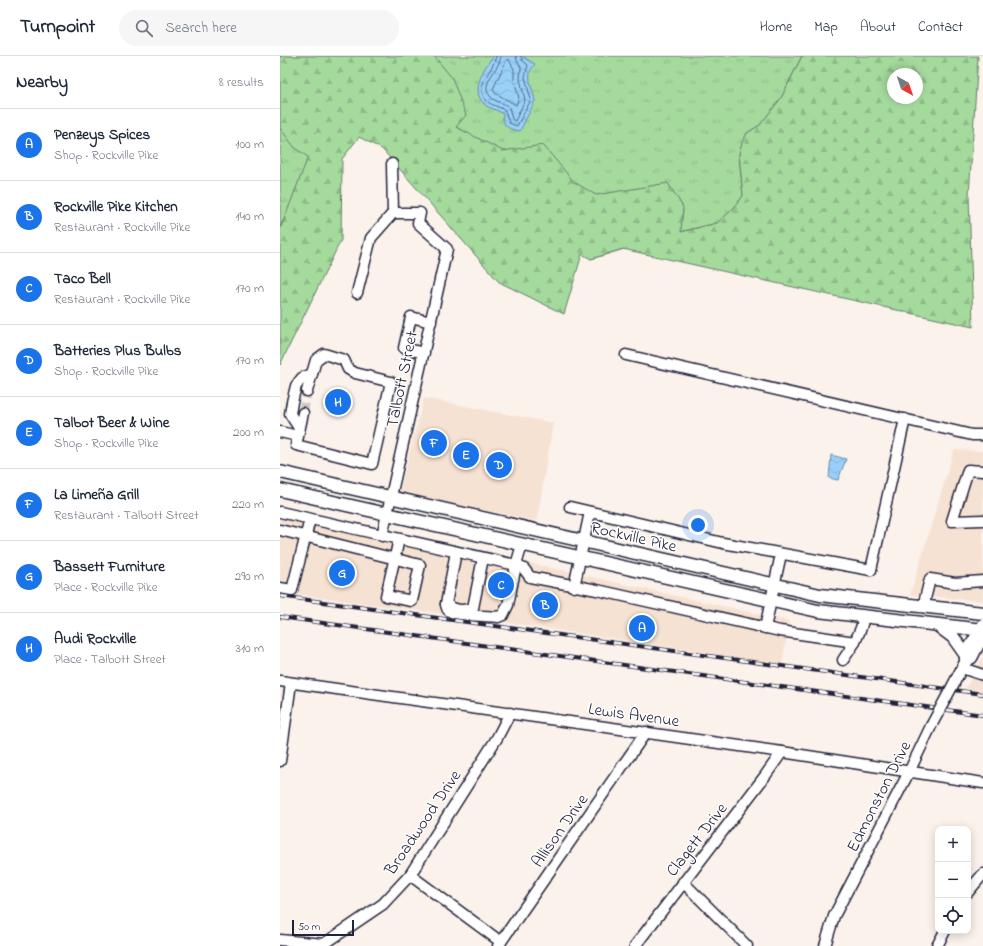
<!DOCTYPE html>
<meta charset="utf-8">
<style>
:root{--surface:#fff;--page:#f6f6f7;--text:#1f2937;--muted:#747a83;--line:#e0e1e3;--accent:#1a73e8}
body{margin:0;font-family:"Indie Flower",sans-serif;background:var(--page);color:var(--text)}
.controls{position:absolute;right:12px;bottom:12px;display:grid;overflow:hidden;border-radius:8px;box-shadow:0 2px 10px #0003}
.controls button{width:36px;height:36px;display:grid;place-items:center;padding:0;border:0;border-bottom:1px solid var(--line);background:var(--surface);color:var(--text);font:20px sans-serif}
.compass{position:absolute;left:607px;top:12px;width:36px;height:36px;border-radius:50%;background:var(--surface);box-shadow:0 2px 10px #0003;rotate:140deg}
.scale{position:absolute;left:12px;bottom:10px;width:62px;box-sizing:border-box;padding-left:4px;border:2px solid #22223b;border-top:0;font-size:11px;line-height:14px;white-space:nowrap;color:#22223b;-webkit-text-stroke:3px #fff;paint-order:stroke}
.you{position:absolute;left:418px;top:469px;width:14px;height:14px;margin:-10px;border:3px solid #fff;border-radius:50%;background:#1a73e8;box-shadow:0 0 0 6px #1a73e833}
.badge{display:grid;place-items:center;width:26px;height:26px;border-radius:50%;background:var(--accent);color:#fff;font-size:13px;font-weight:700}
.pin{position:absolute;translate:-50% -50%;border:2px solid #fff;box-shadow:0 1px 4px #0006}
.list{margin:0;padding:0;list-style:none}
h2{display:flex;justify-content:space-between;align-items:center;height:52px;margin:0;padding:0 16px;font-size:17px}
h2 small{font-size:13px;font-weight:400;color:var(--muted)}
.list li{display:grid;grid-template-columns:26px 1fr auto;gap:12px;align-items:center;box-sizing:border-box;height:72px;padding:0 16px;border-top:1px solid var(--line)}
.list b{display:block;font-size:15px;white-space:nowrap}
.list p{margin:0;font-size:13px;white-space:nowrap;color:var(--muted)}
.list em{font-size:13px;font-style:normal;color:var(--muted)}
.icon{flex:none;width:22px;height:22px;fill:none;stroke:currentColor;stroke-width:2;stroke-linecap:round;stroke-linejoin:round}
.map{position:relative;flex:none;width:703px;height:890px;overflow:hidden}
header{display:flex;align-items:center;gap:24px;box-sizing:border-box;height:56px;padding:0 20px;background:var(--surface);border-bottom:1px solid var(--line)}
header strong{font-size:19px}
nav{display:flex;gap:22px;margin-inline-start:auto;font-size:14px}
.search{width:280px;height:36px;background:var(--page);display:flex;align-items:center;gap:10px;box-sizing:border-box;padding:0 14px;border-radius:22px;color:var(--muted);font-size:15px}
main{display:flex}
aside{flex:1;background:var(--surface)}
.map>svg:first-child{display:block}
</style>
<header>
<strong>Turnpoint</strong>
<div class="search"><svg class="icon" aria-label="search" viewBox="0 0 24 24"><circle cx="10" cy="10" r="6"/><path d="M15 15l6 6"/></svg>Search here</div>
<nav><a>Home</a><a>Map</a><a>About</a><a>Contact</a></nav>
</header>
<main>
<aside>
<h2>Nearby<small>8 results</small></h2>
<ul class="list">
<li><span class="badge">A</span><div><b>Penzeys Spices</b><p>Shop · Rockville Pike</p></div><em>100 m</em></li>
<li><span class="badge">B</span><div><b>Rockville Pike Kitchen</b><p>Restaurant · Rockville Pike</p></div><em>140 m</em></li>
<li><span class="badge">C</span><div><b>Taco Bell</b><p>Restaurant · Rockville Pike</p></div><em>170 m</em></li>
<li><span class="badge">D</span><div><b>Batteries Plus Bulbs</b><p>Shop · Rockville Pike</p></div><em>170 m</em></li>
<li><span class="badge">E</span><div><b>Talbot Beer &amp; Wine</b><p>Shop · Rockville Pike</p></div><em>200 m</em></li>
<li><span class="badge">F</span><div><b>La Limeña Grill</b><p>Restaurant · Talbott Street</p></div><em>220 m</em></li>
<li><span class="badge">G</span><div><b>Bassett Furniture</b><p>Place · Rockville Pike</p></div><em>290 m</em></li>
<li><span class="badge">H</span><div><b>Audi Rockville</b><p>Place · Talbott Street</p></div><em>310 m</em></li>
</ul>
</aside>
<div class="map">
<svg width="703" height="890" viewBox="0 0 703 890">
<defs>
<pattern id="grass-tufts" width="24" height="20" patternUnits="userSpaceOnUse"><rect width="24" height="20" fill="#a5da9d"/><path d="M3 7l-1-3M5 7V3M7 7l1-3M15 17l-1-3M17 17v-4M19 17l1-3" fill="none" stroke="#8ebb88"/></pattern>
<pattern id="forest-firs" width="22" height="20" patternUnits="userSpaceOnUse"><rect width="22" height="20" fill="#a5da9d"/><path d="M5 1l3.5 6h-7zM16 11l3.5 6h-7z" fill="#8ebb88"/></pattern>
<pattern id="water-waves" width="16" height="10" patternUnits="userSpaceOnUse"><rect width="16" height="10" fill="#99d0f8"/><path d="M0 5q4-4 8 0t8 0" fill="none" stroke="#84b2d6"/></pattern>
</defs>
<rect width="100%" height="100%" fill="#fbf2eb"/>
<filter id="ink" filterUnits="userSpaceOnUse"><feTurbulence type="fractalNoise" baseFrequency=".025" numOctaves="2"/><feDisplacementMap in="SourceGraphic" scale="8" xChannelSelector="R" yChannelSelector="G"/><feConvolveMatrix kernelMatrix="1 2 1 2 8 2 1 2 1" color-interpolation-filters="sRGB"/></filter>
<g filter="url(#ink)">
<g fill="#f6e2d3">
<path d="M144 342 273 367 257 465 119 437Z"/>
<path d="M674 394 703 395V545L630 539Z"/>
<path d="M0 451 509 565 502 608 229 567 0 536Z"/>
<path d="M703 601V635L686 632Z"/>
</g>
<path fill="url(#grass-tufts)" stroke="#647e6c" d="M0 0H522L501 42 480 69 467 77 459 98 463 140 453 153 437 167 400 176 311 203 193 81 176 71 107 20 1 168 0 174Z"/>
<path fill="url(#forest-firs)" stroke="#647e6c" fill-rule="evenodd" d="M0 0H154L172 22 186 59 176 71 223 95 263 89 294 126 316 139 388 127 403 151 401 176 437 167 453 153 463 140 459 98 462 87 467 77 480 69 501 42 522 0H698L689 139 693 271 343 193 311 203 302 198 284 258 219 226 102 93 79 81 62 103 61 184 0 309V174L28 101 15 92 0 72ZM613 18H637V42H613Z"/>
<g fill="url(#water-waves)" stroke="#698aac">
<path d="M213 0H242L255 8C244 19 253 32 255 45L240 75C230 74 221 70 223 58 217 53 209 53 204 48 190 34 204 12 213 0Z"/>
<path d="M551 399 566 403 558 424 549 422Z"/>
</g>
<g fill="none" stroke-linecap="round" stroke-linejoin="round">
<g stroke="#526887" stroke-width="1">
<path d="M216 0C214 15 193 29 206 44 211 50 220 50 225 55L229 67 237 70 251 44 245 21 248 9 242 4 241 0"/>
<path d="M221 0C220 13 199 28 210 40 214 46 223 46 229 51L232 63 235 65 245 44 240 23 241 11 237 5 236 0"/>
<path d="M229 4 234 13V24L239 42 236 49 215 37 213 33 226 5Z"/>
</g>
<path stroke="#d0c8c8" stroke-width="10" stroke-dasharray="10 5" stroke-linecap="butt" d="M23 357 27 335"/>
<defs>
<g id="minor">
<path d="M77 237 91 182 113 157"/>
<path d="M144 297 124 292 131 261 151 266"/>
<path d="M346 299 692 379H703"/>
<path d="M19 372 10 358 12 346 16 330 22 322 32 318"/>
<path d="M0 376 18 380 23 357"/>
<path d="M18 380 16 389 92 408 111 326 75 317 68 313 64 304 44 298 36 304 27 335"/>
<path d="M703 415 688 414 672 465 703 464"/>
<path d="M290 451 443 487 591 514 625 363"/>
<path d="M0 456 236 509 242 489"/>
<path d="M0 474 140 509 132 545 106 540 119 483"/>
<path d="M102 480 167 193 138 167 140 157H113L112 108"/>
<path d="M176 496 166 548C175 555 182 555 193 552L203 502"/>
<path d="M294 531 310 456"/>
<path d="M0 532 12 534 30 463"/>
<path d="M166 548C166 549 167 553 168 554 172 560 209 560 218 561L223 559 228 549 236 509 244 513 250 521 317 534 500 575 575 586 581 572 584 560"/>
<path d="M645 551V543L650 523 675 527 703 525"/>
<path d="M485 572 501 498"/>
<path d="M563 604 575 586"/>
<path d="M685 606 692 602 703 581"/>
<path d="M682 612 703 619"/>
<path d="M0 625 502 696 703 727"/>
<path d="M673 629 685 606V598L703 568"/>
<path d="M0 705 11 627"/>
<path d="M130 819 221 886"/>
<path d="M403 826 467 890"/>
<path d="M688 836 703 818"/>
<path d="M0 884 44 888"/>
<path d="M44 890V888L103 848 130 819 217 682 230 657"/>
<path d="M218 890 366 676"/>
<path d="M355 890 485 720 502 696"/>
<path d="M545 890 554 860 629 716 651 670"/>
<path d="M657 890 665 875"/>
</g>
<g id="major">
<path d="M0 416 540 539 703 557"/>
<path d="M0 434 538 555 703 574"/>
<path d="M657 569 673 581 685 598"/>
</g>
</defs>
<use href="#minor" stroke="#22223b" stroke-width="13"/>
<use href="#major" stroke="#22223b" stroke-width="15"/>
<use href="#minor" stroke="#fff" stroke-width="10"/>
<use href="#major" stroke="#fff" stroke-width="12"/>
<defs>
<g id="rail">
<path d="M0 540 703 638"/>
<path d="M0 561 703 659"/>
</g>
</defs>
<use href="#rail" stroke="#22223b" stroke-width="4"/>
<use href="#rail" stroke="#fff" stroke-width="2.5" stroke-dasharray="8" stroke-linecap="butt"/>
<defs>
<path id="minor-bridge" d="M651 670 673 629"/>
</defs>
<use href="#minor-bridge" stroke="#22223b" stroke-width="13" stroke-linecap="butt"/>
<use href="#minor-bridge" stroke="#fff" stroke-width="10"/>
</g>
</g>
<g text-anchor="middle" stroke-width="3" stroke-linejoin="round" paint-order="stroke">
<g font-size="17" fill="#22223b" stroke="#fff">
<text transform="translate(121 323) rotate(-78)" y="6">Talbott Street</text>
<text transform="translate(354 480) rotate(13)" y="6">Rockville Pike</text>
<text transform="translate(354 658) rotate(8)" y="6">Lewis Avenue</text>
<text transform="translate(598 740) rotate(-63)" y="6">Edmonston Drive</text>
<text transform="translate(142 766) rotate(-56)" y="6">Broadwood Drive</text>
<text transform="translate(279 774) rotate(-55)" y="6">Allison Drive</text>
<text transform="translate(416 783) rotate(-52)" y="6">Clagett Drive</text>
</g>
</g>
</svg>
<div class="controls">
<button>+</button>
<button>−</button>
<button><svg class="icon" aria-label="locate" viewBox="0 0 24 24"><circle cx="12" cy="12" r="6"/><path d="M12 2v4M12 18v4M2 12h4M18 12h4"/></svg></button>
</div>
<svg class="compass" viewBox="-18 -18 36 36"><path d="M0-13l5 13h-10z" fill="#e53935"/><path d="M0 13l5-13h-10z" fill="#747a83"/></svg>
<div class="scale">50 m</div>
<div class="you"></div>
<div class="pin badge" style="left:362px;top:572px">A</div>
<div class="pin badge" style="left:265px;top:549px">B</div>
<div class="pin badge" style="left:221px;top:529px">C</div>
<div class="pin badge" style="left:219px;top:409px">D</div>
<div class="pin badge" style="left:186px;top:399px">E</div>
<div class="pin badge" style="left:154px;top:387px">F</div>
<div class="pin badge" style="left:62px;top:517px">G</div>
<div class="pin badge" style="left:58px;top:346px">H</div>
</div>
</main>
